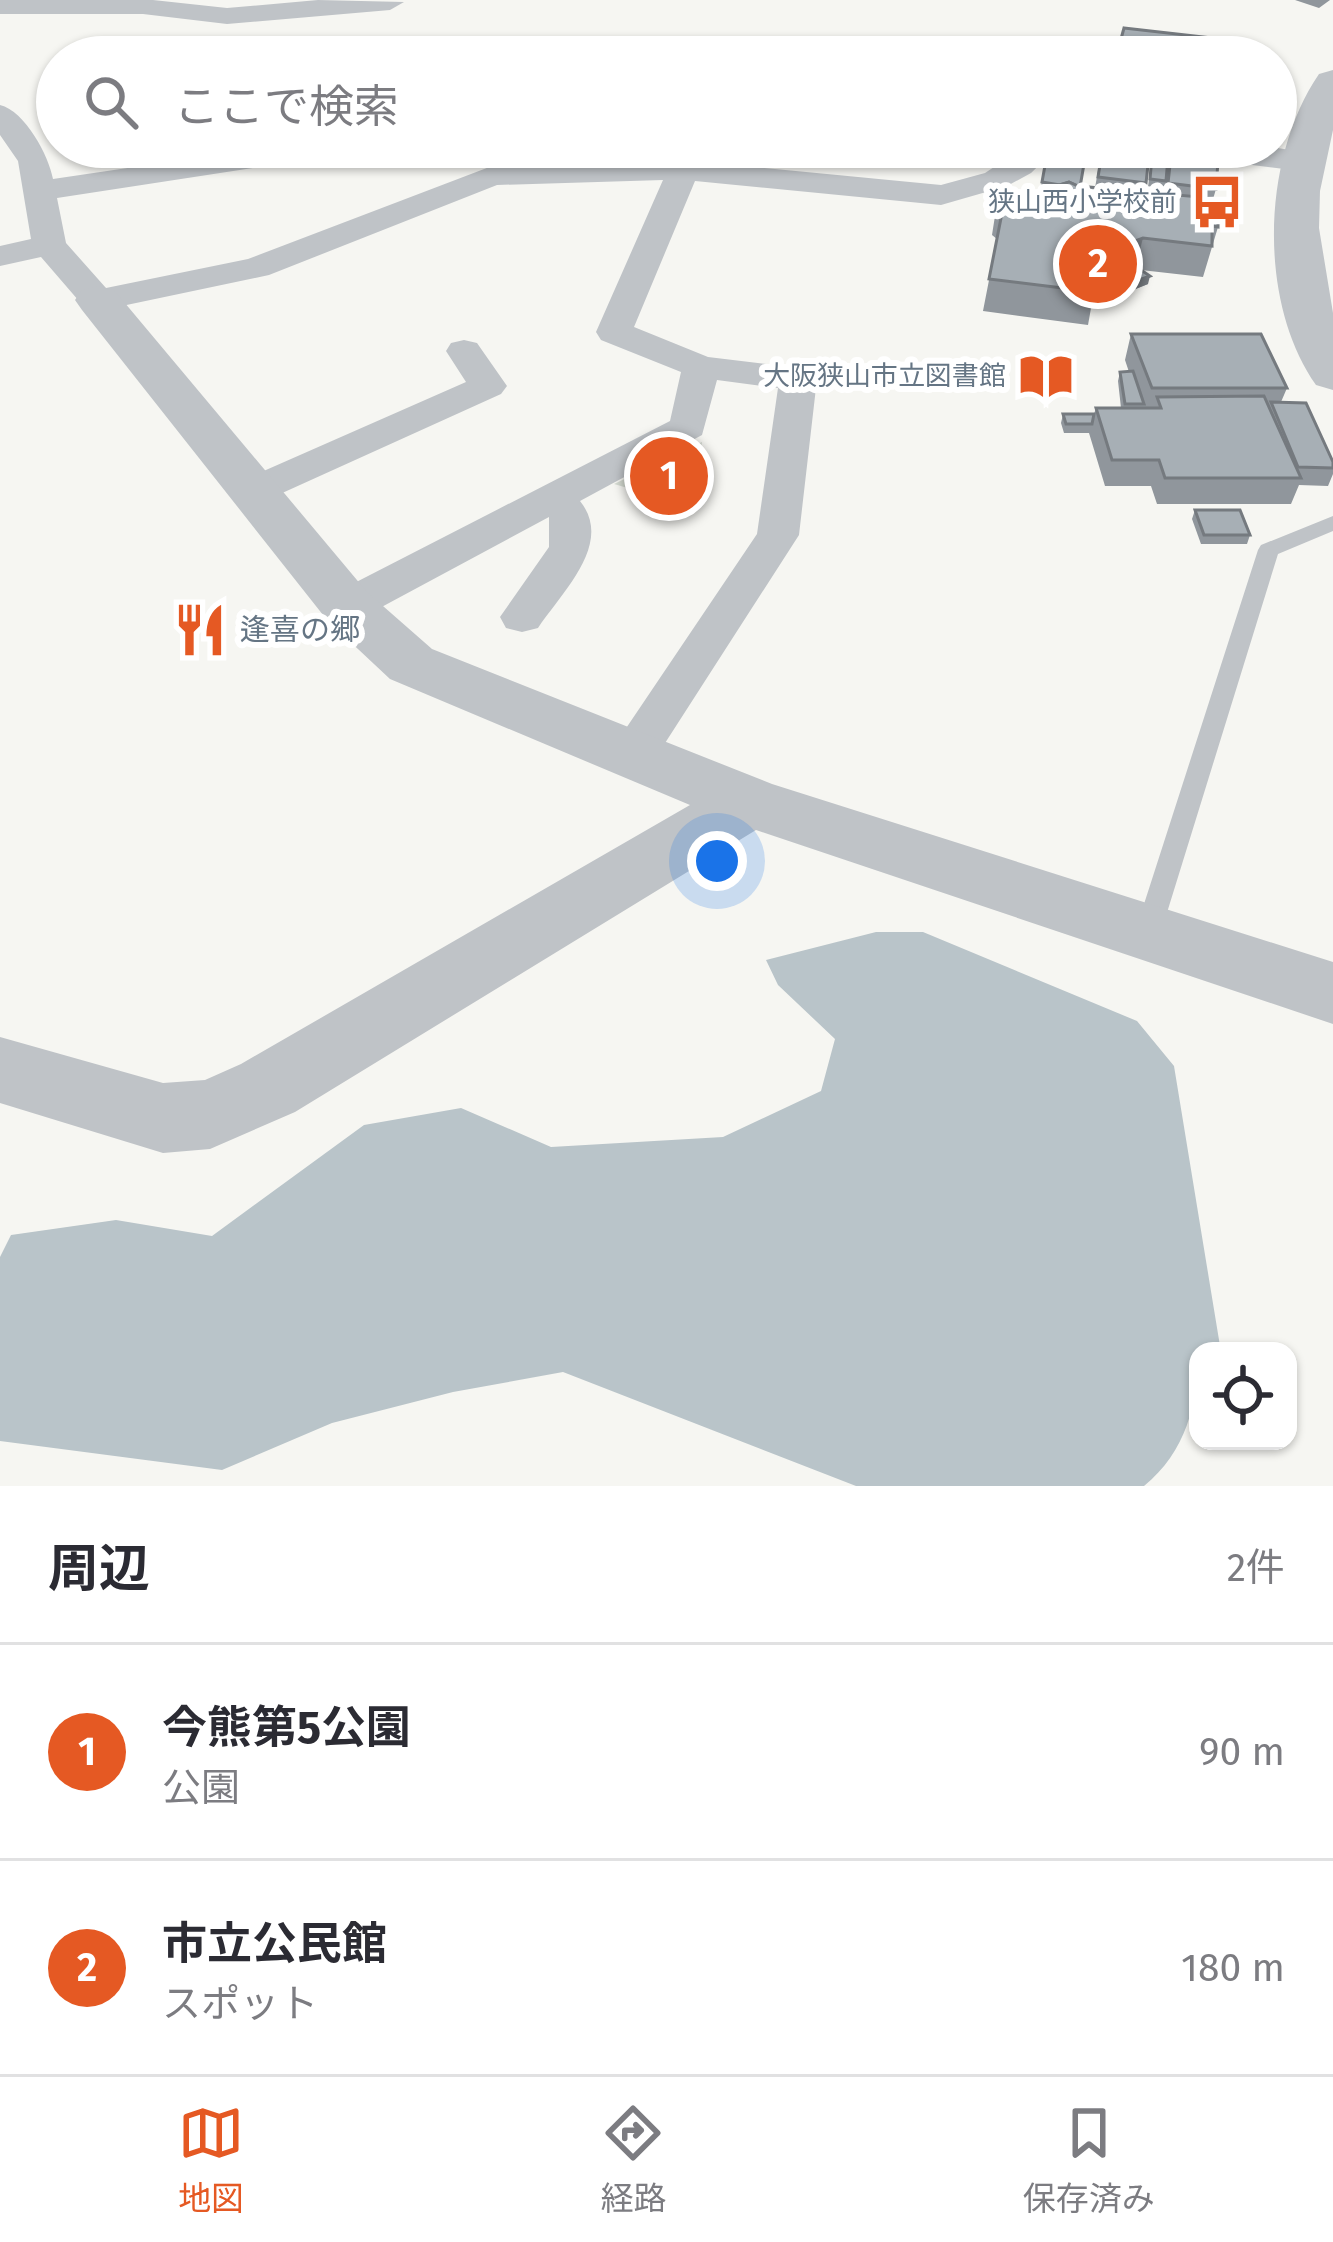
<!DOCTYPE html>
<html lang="ja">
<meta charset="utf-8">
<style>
:root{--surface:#fff;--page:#f7f7f7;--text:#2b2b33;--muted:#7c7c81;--line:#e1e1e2;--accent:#e55923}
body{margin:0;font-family:"Fira Sans","Noto Sans JP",sans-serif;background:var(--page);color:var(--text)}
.controls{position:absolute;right:36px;bottom:36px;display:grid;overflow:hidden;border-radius:24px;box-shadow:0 3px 9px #0004}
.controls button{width:108px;height:108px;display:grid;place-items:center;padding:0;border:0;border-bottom:3px solid var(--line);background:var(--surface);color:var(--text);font:60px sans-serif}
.you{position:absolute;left:717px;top:861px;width:42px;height:42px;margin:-30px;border:9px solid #fff;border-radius:50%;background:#1a73e8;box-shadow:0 0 0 18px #1a73e833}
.badge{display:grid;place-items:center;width:78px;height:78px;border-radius:50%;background:var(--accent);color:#fff;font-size:39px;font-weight:700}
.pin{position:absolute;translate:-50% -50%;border:6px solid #fff;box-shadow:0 3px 12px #0006}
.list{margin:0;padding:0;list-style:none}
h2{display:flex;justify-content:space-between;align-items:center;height:156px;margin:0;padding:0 48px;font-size:51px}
h2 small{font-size:39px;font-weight:400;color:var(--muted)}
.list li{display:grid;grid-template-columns:78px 1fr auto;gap:36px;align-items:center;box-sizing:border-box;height:216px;padding:0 48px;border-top:3px solid var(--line)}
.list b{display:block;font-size:45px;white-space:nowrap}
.list p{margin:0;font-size:39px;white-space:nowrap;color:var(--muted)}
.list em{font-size:39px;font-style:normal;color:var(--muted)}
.icon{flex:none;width:66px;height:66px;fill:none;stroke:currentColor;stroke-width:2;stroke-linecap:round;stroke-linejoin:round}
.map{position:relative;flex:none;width:1333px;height:1486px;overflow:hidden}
.search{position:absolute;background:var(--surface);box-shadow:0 3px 9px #0004;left:36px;right:36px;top:36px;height:132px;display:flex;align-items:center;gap:30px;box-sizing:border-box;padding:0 42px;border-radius:66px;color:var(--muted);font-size:45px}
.sheet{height:588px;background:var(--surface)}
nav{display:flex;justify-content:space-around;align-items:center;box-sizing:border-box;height:168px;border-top:3px solid var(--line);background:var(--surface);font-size:33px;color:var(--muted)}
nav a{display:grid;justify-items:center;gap:6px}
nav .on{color:var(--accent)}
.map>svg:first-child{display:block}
</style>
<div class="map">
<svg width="1333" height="1486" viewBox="0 0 1333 1486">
<rect width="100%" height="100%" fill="#f6f6f2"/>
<path fill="#d5dbd2" d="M702 442 699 465 708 467 696 508 614 484Z"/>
<path fill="#b9c4c9" d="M876 932H923L1137 1021 1174 1066 1220 1346 1218 1351H1198C1198 1404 1186 1452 1144 1486H856L563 1372 453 1392 332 1423 222 1470 0 1441V1257L11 1235 116 1220 212 1236 364 1125 461 1108 551 1147 723 1137 821 1091 835 1039 778 985 766 960Z"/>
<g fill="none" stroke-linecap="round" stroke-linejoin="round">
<path fill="#bfc3c7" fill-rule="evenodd" d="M1333 516V531L1278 554 1161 932 1157 940 1148 943 1139 940 1135 932 1258 550 1261 545Z"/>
<g fill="#bfc3c7" fill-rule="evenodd">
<path d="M0 0H153L227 8 318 0 404 2 390 10 227 24 143 14H0Z"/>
<path d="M0 105C25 111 49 156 53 179L269 147H304L308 153 292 162 57 198 66 243 106 288 248 259 492 166 683 160 941 185 985 173 1024 147H1058L1031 173 1007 186 941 205 695 181 634 327 708 357 798 368 811 371 817 379 799 535 649 768 632 773 615 768 608 755 757 534 778 388 717 380 702 435 580 501C614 543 563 591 538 628L522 632 506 628 500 617 549 547V517L363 617 347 621 331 617 325 606 331 595 670 421 681 372 601 340 596 332 663 180 497 185 269 275 98 311 85 308 41 257 0 266V246L31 239 18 161 0 135Z"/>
<path d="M1164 147C1197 147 1296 139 1317 162L1301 171 1180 156Z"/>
<path d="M464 340 477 343 507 386 501 394 269 499 255 503 241 499 235 490 241 481 466 382 446 351 451 343Z"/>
</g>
<g fill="#bfc3c7" fill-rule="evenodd">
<path d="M1333 70V130L1320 191 1319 228 1333 313V390L1316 385C1257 301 1262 157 1319 74Z"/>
<path d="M98 286 114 290 367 592 432 649 772 784 1333 962V1024L756 830 295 1112 210 1149 163 1153 0 1103V1037L163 1083 205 1080 241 1064 690 805 390 679 327 620 82 310 75 300 82 290Z"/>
</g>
</g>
<g fill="#90969c">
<path d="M1295 0H1330L1319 8Z"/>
<path d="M1102 147H1150L1144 192 1164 194 1166 182 1164 189 1148 187 1152 156 1168 158 1171 147H1219L1216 189 1211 206V216L1218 227 1203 277 1141 270 1148 284 1113 298 1095 286 1088 325 983 311 997 239 992 235 997 203 1040 191 1046 160 1080 187 1095 188Z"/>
<path d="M1131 334 1287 388 1281 402 1333 462V474L1328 486 1299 485 1291 504H1157L1151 486H1105L1089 433H1064L1061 423 1063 414H1094L1096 408H1121L1118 381 1120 372H1129L1125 360Z"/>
<path d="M1195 510 1250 535 1247 544H1201L1192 519Z"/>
</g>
<g fill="#757a7f">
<path d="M1143 238 1135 269 1097 278 1096 285 1095 256Z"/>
<path d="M1150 276 1148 284 1113 298 1115 289Z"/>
</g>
<g fill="#a7afb5" stroke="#757a7f" stroke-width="3">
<path d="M1124 28 1230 40 1226 57H1116Z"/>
<path d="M1103 147H1150L1146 183 1098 177Z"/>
<path d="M1172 147H1219L1216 189 1168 183Z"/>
<path d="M1152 156 1168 158 1166 181 1150 179Z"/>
<path d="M1046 160 1084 164 1080 187 1069 182 1060 185 1042 182Z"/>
<path d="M1069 182 1078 186 1211 198V216L1218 217V227L1212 226V246L1143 238 1095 256V292L989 279 1003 208 997 203Z"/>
<path d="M1132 264 1150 276 1115 289 1097 278Z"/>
<path d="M1131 334H1261L1287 388H1152Z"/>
<path d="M1133 371 1144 404H1125L1120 372Z"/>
<path d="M1264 396 1301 478H1165L1159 460H1112L1096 408H1161L1157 397Z"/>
<path d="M1271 402 1306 403 1333 462V468L1298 467Z"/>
<path d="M1063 414H1094L1092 424H1066Z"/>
<path d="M1195 510H1240L1250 535H1204Z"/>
</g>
<defs>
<symbol id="bus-bare" viewBox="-9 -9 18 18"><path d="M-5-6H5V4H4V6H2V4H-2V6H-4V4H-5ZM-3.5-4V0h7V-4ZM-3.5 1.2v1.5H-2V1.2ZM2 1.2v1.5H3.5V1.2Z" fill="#e55923" stroke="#fff" stroke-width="2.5" paint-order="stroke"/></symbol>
<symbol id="library-bare" viewBox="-9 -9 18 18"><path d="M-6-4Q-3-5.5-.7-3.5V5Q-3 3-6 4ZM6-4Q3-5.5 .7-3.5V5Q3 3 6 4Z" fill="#e55923" stroke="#fff" stroke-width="2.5" paint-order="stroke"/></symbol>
<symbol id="restaurant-bare" viewBox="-9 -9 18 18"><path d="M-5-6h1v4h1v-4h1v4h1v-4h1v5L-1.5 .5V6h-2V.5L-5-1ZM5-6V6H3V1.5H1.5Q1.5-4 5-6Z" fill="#e55923" stroke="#fff" stroke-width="2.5" paint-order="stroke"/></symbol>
</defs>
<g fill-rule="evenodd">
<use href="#bus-bare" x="1179" y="164" width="76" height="76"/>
<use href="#library-bare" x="1008" y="338" width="76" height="76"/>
<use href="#restaurant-bare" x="162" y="592" width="76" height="76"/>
</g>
<g text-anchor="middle" stroke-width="12" stroke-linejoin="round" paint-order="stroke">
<g font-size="27" fill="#657584" stroke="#fff" text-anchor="end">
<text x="1177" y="211">狭山西小学校前</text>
<text x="1006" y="385">大阪狭山市立図書館</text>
</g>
<g font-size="30" fill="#657584" stroke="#fff" text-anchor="start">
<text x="240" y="640">逢喜の郷</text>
</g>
</g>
</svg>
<div class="controls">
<button><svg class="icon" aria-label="locate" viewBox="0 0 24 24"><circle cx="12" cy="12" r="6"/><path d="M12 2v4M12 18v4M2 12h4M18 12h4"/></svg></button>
</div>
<div class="you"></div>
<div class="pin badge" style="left:669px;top:476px">1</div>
<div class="pin badge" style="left:1098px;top:264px">2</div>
<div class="search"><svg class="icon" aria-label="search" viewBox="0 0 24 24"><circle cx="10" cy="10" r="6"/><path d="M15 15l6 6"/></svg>ここで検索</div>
</div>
<section class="sheet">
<h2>周辺<small>2件</small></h2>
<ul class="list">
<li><span class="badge">1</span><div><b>今熊第5公園</b><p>公園</p></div><em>90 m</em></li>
<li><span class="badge">2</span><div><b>市立公民館</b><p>スポット</p></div><em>180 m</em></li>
</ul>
</section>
<nav>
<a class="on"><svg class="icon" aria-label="map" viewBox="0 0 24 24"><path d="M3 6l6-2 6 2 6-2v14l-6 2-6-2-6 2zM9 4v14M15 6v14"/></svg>地図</a>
<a><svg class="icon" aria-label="directions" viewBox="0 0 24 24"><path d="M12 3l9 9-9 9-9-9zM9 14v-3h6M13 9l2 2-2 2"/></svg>経路</a>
<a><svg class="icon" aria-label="saved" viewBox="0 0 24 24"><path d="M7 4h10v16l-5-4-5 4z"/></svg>保存済み</a>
</nav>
